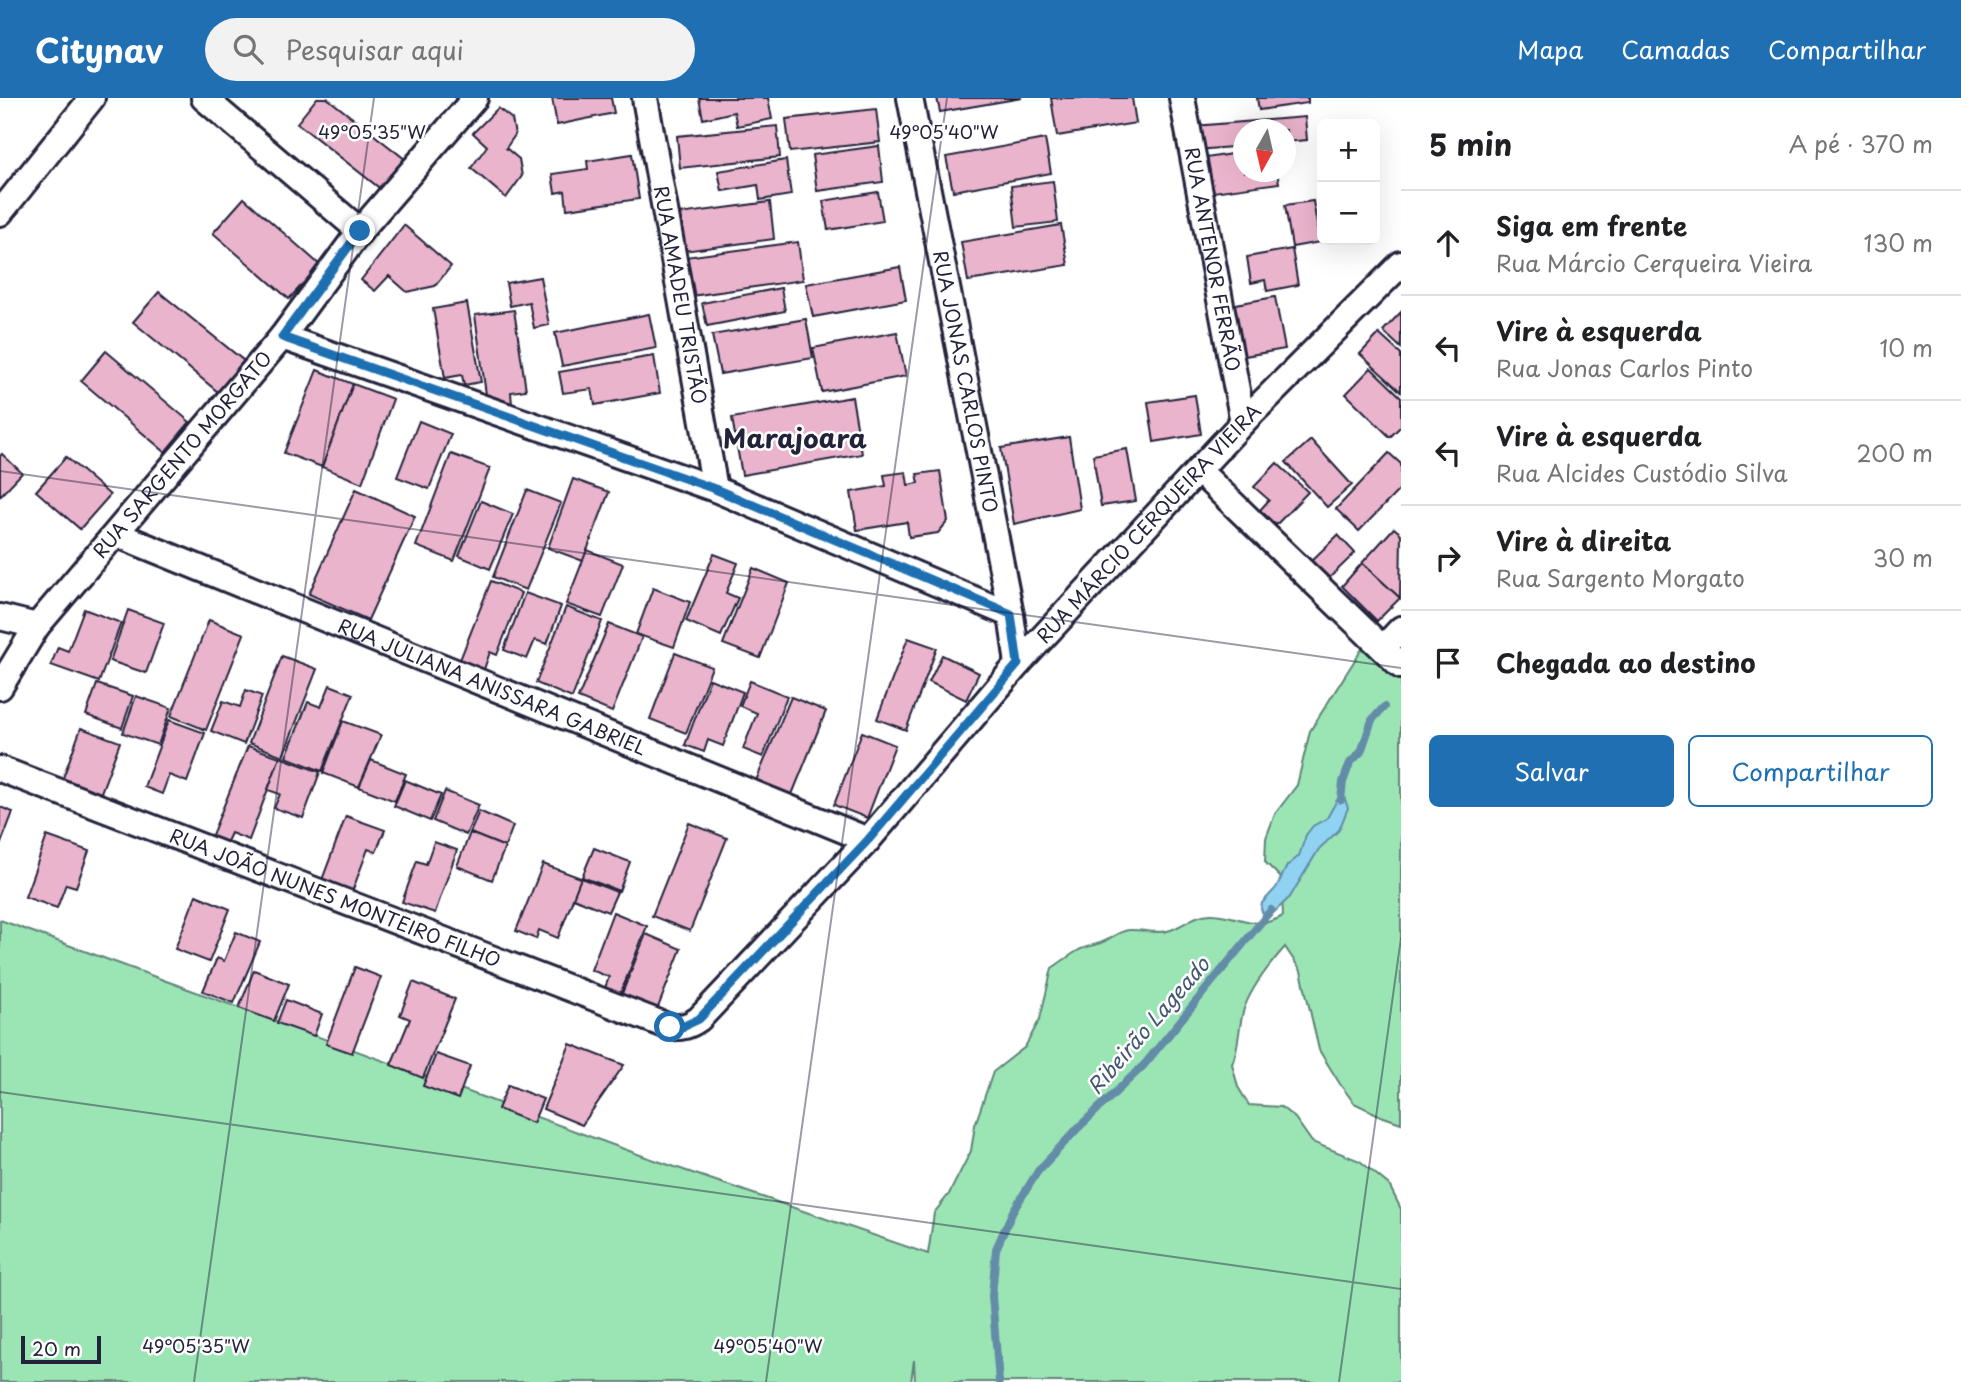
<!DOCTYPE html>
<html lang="pt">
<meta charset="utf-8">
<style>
:root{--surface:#fff;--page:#f2f2f2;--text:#202124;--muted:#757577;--line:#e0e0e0;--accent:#1f6fb2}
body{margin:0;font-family:"Playpen Sans",sans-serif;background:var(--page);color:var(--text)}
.controls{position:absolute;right:21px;top:21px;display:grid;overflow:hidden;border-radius:10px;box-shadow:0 7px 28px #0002}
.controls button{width:63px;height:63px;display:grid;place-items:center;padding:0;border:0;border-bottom:2px solid var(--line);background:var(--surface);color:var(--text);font:35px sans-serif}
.compass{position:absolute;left:1233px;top:21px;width:63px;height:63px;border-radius:50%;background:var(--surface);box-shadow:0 7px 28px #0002;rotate:188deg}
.scale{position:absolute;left:21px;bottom:18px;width:80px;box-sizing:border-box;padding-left:7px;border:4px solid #22223b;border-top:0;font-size:19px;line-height:24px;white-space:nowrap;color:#22223b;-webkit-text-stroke:5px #fff;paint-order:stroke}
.stop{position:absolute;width:21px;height:21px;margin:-16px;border:5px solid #1f6fb2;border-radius:50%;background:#fff}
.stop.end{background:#1f6fb2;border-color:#fff;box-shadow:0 2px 7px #0008}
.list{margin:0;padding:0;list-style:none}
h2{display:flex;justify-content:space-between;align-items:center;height:91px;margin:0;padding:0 28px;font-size:30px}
h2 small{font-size:23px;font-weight:400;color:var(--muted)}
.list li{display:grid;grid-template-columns:46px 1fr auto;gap:21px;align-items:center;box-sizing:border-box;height:105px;padding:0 28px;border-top:2px solid var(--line)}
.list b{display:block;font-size:26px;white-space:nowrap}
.list p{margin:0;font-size:23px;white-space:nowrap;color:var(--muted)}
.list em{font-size:23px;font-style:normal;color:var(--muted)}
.actions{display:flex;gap:14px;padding:21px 28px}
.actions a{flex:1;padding:16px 0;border:2px solid var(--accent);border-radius:10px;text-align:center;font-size:24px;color:var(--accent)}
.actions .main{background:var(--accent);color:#fff}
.icon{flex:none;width:38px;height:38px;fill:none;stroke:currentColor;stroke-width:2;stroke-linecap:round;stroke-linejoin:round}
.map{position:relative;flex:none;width:1401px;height:1284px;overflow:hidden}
header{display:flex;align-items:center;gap:42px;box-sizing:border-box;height:98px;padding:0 35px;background:var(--accent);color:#fff}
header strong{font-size:33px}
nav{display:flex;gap:38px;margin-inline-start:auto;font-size:24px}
.search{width:490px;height:63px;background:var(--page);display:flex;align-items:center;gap:18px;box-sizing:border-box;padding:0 24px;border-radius:38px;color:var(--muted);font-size:26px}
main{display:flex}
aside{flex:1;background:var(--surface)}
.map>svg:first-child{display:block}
</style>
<header>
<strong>Citynav</strong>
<div class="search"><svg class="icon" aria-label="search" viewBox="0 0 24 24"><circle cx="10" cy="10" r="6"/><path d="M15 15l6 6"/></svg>Pesquisar aqui</div>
<nav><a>Mapa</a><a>Camadas</a><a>Compartilhar</a></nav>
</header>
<main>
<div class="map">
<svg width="1401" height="1284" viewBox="0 0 1401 1284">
<rect width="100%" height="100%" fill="#fff"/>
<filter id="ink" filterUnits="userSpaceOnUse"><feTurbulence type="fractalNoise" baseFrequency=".0143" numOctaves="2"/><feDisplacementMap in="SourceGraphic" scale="14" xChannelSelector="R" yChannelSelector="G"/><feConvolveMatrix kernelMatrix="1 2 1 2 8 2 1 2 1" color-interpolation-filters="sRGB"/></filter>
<g filter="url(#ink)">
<path fill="#9be5b4" stroke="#5e8478" stroke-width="2" d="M1370 538 1401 568V1025L1381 1018 1354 1005 1340 986 1319 952 1301 873 1285 849C1270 866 1253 887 1245 908 1238 926 1240 947 1232 966L1238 989 1249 1007 1281 1009 1295 1020 1312 1044 1360 1063 1389 1087 1401 1111V1284H915L914 1262 911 1284H0V822L643 1058 928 1156 934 1115 949 1096 971 1053 975 1027 993 974 1025 949 1040 921 1052 870C1061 864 1070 857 1079 852 1087 848 1097 847 1105 843 1113 839 1119 833 1129 832 1143 831 1157 837 1171 832 1185 827 1195 816 1211 816 1238 816 1254 834 1283 818L1281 780 1265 764 1266 740 1275 716 1297 687 1310 633Z"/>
<path fill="#90d2f1" stroke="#648ca8" stroke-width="2" d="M1342 693 1348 710 1339 732 1319 751 1290 799 1266 822 1261 811 1262 805 1276 790 1287 768 1299 758 1306 737 1313 728 1327 720Z"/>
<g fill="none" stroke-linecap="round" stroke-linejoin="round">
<g stroke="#648ca8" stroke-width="8">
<path d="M1341 702 1343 684 1350 665 1361 654 1372 622 1384 609"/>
<path d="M999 1284 992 1198 996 1151 1013 1113 1038 1073 1078 1030 1144 967 1271 812"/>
</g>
</g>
<g fill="#ebb4cd" stroke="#22223b" stroke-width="2">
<path d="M317 0H327L406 62 382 92 297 25Z"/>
<path d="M552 0H611L614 15 557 27Z"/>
<path d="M699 0H768L772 21 737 28 734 14 703 21Z"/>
<path d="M937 0H1022L940 14Z"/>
<path d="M1051 0H1132L1136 25 1057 38Z"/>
<path d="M1257 0H1308V5L1259 12Z"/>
<path d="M498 10 512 21 515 37 506 50 519 61 522 78 506 100 471 70 487 48 473 35Z"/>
<path d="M876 11 880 44 790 54 786 21Z"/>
<path d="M1305 19 1307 42 1286 44V32H1244V48L1196 52 1194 28Z"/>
<path d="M777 28 780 59 680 70 677 38Z"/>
<path d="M1045 41 1051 75 953 93 946 59Z"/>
<path d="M879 48 883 84 817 93 812 57Z"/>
<path d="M1244 54V74H1277L1279 85 1206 95 1200 61Z"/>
<path d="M632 56 639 101 567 111 565 93 555 95 552 76 588 71 587 63Z"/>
<path d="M786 62 791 97 760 102 758 87 722 93 718 73Z"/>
<path d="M1053 83 1058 124 1016 129 1011 88Z"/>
<path d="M878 94 883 123 828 132 823 103Z"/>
<path d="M244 100 320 167 289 201 213 135Z"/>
<path d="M1313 103 1320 144 1292 149 1285 107Z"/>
<path d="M770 104 774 141 684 153 679 116Z"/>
<path d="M404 127 451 168 435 188 407 194 389 178 375 193 361 182Z"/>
<path d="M1061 127 1068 167 968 183 961 144Z"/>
<path d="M798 144 803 182 691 198 685 159Z"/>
<path d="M1292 151 1298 187 1267 193 1265 182 1251 185 1247 159Z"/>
<path d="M900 169 906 202 813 219 806 186Z"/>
<path d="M540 179 549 227 534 230 529 204 510 208 506 185Z"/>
<path d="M781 190 785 213 707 228 702 205Z"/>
<path d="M159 194 244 263 218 294 133 224Z"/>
<path d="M1275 199 1285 251 1239 259 1230 207Z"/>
<path d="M467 205 481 284 464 287 462 277 445 280 433 211Z"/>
<path d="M514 212 526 292 511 294 512 307 488 311 475 217Z"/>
<path d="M1401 214V250L1383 233Z"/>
<path d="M649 216 656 250 562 268 555 235Z"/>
<path d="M806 221 813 260 720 276 712 237Z"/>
<path d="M897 234 906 278 822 294 813 250Z"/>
<path d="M1379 236 1401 256V294L1360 256Z"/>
<path d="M106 253 190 324 165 354 81 283Z"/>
<path d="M654 258 660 295 595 307 592 291 563 295 559 274Z"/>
<path d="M1371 270 1401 299V328L1390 339 1346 296Z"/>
<path d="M317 272 353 286 322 369 284 355Z"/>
<path d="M353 286 393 301 362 385 322 369Z"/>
<path d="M1195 297 1201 336 1154 344 1148 304Z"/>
<path d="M852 299 862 356 742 377 732 320Z"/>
<path d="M419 323 451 336 429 391 397 379Z"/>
<path d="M1069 339 1080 411 1014 426 1001 350Z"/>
<path d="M1311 342 1352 387 1327 409 1286 364Z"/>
<path d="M1127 351 1136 403 1101 408 1093 357Z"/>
<path d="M1389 355 1401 366V390L1359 433 1336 411Z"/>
<path d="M2 356 22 375 0 398V358Z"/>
<path d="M451 356 490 370 454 463 416 448Z"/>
<path d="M66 359 110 397 80 431 36 393Z"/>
<path d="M1277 365 1308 394 1276 427 1260 412 1269 402 1254 389Z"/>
<path d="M940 373 948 423 938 435 909 439 907 424 857 432 851 394 886 388 884 377 906 374 908 387 919 385 917 376Z"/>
<path d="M573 381 609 394 583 463 548 450Z"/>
<path d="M356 391 415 418 368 522 309 496Z"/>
<path d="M527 392 561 405 526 492 493 479Z"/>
<path d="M481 403 513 416 490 471 459 458Z"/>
<path d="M1394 430 1401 436 1400 500 1362 465Z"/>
<path d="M1338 437 1355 455 1324 485 1307 467Z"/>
<path d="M587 452 623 466 602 519 566 506Z"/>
<path d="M714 456 738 465 726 495 738 500 721 538 686 523Z"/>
<path d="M1362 465 1400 500 1377 523 1342 488Z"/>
<path d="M753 470 789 485 760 560 723 546Z"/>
<path d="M491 483 521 495 497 557 490 554 482 577 458 567Z"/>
<path d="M653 490 690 504 674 549 636 536Z"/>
<path d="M525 495 561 508 547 546 535 542 527 561 504 552Z"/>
<path d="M566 509 602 523 572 600 536 585Z"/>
<path d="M84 511 121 525 99 584 51 567 58 549 68 553Z"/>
<path d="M128 512 164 525 146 575 110 563Z"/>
<path d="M209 522 244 536 206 632 171 618Z"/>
<path d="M609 526 642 539 612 614 578 600Z"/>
<path d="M908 540 937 550 906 632 877 621Z"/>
<path d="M675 555 712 569 686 635 650 621Z"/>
<path d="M942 557 979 575 966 602 929 584Z"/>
<path d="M282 558 317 571 283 658 249 645Z"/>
<path d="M710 581 743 594 723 648 708 642 704 654 685 647Z"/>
<path d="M750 583 787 598 763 659 743 651 757 615 740 608Z"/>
<path d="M97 586 133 598 122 630 86 617Z"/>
<path d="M330 587 353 596 322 673 286 659 308 604 321 609Z"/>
<path d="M246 592 262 598 244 646 211 633 223 603 240 609Z"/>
<path d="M136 598 171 610 158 647 123 635Z"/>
<path d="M791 599 826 613 791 699 755 685Z"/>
<path d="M169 622 205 635 187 684 169 677 162 696 144 689Z"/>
<path d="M343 623 381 637 359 689 323 675Z"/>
<path d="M81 630 120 644 97 705 59 691Z"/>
<path d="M862 634 895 647 867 720 834 707Z"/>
<path d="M248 648 280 659 249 742 231 735 225 748 210 742Z"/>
<path d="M280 659 320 674 303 720 274 710 280 696 268 692Z"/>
<path d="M371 662 406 676 395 703 359 689Z"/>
<path d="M405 682 441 697 430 723 394 708Z"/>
<path d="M445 693 479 707 466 737 433 723Z"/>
<path d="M0 709 13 714 0 748Z"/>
<path d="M479 713 513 728 505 749 470 735Z"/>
<path d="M346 718 385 732 376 754 368 751 349 802 319 790Z"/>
<path d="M689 725 727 740 690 833 652 818Z"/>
<path d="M470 735 505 749 492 782 457 768Z"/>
<path d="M47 738 89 753 76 789 66 786 57 810 25 799Z"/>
<path d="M434 744 457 752 435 815 402 804 417 763 426 766Z"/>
<path d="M594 750 630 764 619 793 582 779Z"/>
<path d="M543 766 581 780 558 840 539 832 536 841 516 833Z"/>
<path d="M581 780 617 794 608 814 573 800Z"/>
<path d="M196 797 230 811 209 864 175 851Z"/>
<path d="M613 814 647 828 617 904 602 898 609 879 591 872Z"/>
<path d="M236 834 260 844 234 905 203 893 217 860 224 863Z"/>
<path d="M646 836 681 851 655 917 619 903Z"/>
<path d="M355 869 381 879 352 955 326 946Z"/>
<path d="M254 872 289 886 274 923 239 910Z"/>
<path d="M413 884 455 901 423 980 391 967 410 921 400 917Z"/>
<path d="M286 902 322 916 314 938 277 925Z"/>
<path d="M570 946 624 967 582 1027 543 1011Z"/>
<path d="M436 956 470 968 458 1001 423 988Z"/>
<path d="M508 987 543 1001 533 1025 498 1011Z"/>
</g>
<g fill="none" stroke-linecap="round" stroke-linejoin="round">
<defs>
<g id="street">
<path d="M204 0 360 133"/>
<path id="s1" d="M645 0 715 391"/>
<path id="s2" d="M910 0 1011 517 1018 566"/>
<path id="s3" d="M1182 0 1243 324"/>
<path d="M0 115 92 0"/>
<path d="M282 239 715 391 1011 517"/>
<path d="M1199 373 1401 568"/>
<path id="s4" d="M116 436 868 742"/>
<path d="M0 519 37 528"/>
<path d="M1383 550 1401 531"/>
<path id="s5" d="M0 589 37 528 282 239 360 133 475 0"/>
<path id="s6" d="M0 671 670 929C682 930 689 928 699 921L868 742 1018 566 1243 324 1401 166"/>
</g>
</defs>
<use href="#street" stroke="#22223b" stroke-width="30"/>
<use href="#street" stroke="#fff" stroke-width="24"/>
</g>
</g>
<g fill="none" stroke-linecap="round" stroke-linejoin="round" filter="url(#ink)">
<path stroke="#1f6fb2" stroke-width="9" d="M360 133 282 239 715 391 1011 516 1018 566 868 742 699 921 680 930 670 929"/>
</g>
<path fill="none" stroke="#22223b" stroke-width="2" stroke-opacity="0.45" d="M0 373 1401 570M0 994 1401 1191M194 1284 374 0M766 1284 947 0M1339 1284 1401 840"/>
<g text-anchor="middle" stroke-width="5" stroke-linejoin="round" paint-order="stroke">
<g font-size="19" fill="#22223b" stroke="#fff">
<text dy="7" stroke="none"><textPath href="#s3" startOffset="164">RUA ANTENOR FERRÃO</textPath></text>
<text dy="7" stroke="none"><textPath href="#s1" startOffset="200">RUA AMADEU TRISTÃO</textPath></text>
<text dy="7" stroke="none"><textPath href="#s2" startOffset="289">RUA JONAS CARLOS PINTO</textPath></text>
<text dy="7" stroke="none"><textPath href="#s5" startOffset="296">RUA SARGENTO MORGATO</textPath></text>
<text dy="7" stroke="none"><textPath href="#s6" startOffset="1418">RUA MÁRCIO CERQUEIRA VIEIRA</textPath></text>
<text dy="7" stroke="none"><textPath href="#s4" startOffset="406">RUA JULIANA ANISSARA GABRIEL</textPath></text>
<text dy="7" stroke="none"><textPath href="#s6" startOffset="359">RUA JOÃO NUNES MONTEIRO FILHO</textPath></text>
</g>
<g font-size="21" font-style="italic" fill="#435772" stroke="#fff">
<text transform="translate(1149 928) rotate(-49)" y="7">Ribeirão Lageado</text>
</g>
<g font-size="26" font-weight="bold" fill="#22223b" stroke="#fff">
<text x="795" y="350">Marajoara</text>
</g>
</g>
<g font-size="18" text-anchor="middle" fill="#22223b" stroke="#fff" stroke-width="5" stroke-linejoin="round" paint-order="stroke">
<text x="372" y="41">49°05'35"W</text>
<text x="944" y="41">49°05'40"W</text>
<text x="196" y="1255">49°05'35"W</text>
<text x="768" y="1255">49°05'40"W</text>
</g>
</svg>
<div class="controls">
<button>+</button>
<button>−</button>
</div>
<svg class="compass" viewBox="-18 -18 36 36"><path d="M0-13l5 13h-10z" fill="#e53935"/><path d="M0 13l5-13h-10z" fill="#757577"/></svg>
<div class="scale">20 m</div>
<div class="stop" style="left:670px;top:929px"></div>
<div class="stop end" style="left:360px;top:133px"></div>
</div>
<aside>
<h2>5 min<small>A pé · 370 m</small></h2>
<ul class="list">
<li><svg class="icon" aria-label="ahead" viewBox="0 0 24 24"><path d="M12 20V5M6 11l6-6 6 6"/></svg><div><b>Siga em frente</b><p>Rua Márcio Cerqueira Vieira</p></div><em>130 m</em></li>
<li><svg class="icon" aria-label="left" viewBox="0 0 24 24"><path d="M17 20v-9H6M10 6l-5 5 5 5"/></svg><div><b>Vire à esquerda</b><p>Rua Jonas Carlos Pinto</p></div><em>10 m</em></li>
<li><svg class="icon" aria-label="left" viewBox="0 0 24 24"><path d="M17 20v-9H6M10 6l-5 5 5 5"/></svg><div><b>Vire à esquerda</b><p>Rua Alcides Custódio Silva</p></div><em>200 m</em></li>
<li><svg class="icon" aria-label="right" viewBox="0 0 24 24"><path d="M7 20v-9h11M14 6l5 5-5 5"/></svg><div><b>Vire à direita</b><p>Rua Sargento Morgato</p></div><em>30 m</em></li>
<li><svg class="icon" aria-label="arrive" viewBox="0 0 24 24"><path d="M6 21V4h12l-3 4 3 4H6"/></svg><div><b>Chegada ao destino</b></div></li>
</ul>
<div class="actions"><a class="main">Salvar</a><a>Compartilhar</a></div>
</aside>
</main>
